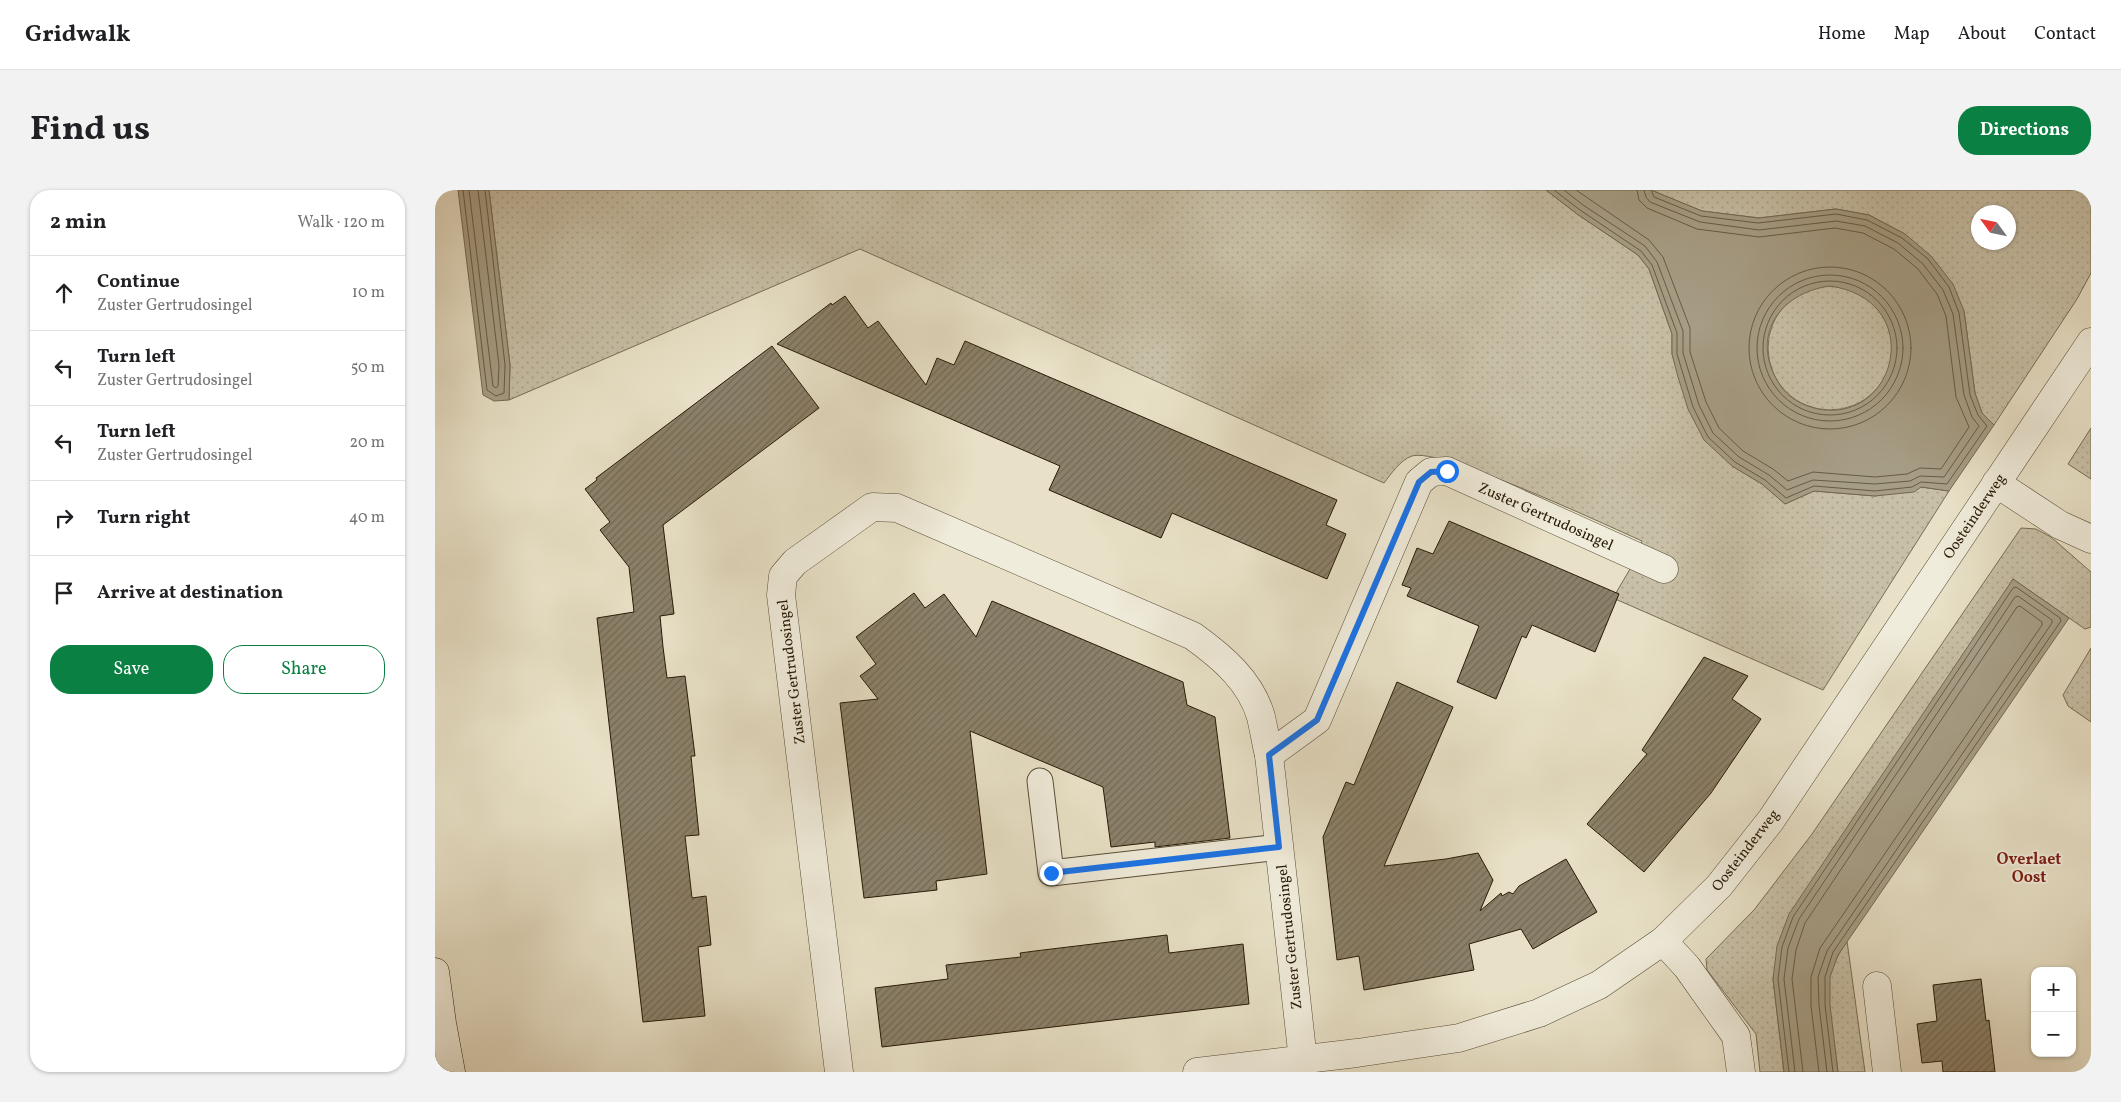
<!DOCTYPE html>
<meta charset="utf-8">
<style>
:root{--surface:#fff;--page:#f2f2f2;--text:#202124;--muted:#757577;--line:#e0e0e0;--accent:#0b8043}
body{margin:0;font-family:Vollkorn,serif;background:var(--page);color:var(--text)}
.controls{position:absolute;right:15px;bottom:15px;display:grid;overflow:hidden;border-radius:10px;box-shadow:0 1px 4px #0004}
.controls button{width:45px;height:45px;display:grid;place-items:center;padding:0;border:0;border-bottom:1px solid var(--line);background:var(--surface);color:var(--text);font:25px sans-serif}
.compass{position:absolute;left:1536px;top:15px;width:45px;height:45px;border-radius:50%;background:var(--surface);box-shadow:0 1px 4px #0004;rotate:303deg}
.stop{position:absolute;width:15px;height:15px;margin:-11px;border:4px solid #1a73e8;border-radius:50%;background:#fff}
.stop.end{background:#1a73e8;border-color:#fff;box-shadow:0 1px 5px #0008}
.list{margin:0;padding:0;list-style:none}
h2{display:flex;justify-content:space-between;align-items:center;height:65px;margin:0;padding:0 20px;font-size:21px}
h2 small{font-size:16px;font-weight:400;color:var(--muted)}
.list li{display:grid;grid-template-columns:32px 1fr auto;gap:15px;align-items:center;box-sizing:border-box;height:75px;padding:0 20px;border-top:1px solid var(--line)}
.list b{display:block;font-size:19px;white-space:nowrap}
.list p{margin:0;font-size:16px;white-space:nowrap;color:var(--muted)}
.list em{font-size:16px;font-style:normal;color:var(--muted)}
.actions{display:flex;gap:10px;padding:15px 20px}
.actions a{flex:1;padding:11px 0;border:1px solid var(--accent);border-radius:20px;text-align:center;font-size:18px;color:var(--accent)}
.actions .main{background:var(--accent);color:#fff}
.icon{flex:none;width:28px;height:28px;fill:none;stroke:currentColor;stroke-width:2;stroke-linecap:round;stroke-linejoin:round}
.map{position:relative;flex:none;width:1656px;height:882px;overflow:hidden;border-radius:20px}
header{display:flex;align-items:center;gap:30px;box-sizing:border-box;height:70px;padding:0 25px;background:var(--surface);border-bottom:1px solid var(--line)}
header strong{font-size:24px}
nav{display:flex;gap:28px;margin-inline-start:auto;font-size:18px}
.intro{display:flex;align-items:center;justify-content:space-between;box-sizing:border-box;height:120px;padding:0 30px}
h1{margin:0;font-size:35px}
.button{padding:12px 22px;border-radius:20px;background:var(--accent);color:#fff;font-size:18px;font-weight:700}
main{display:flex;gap:30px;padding:0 30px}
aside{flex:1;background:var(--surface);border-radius:20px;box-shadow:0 1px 4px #0004}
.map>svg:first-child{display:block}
</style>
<header>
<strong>Gridwalk</strong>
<nav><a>Home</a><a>Map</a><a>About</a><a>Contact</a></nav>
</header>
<div class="intro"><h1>Find us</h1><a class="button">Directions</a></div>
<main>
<aside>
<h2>2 min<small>Walk · 120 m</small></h2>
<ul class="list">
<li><svg class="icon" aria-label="ahead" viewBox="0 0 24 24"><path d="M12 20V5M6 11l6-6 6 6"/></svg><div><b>Continue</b><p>Zuster Gertrudosingel</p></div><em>10 m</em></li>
<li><svg class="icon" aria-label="left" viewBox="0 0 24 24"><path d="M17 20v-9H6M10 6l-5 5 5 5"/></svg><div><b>Turn left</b><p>Zuster Gertrudosingel</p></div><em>50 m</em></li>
<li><svg class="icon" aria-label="left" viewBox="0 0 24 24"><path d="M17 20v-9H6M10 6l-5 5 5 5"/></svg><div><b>Turn left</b><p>Zuster Gertrudosingel</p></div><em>20 m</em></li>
<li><svg class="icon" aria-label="right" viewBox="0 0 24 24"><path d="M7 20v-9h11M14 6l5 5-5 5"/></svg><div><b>Turn right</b></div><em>40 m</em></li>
<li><svg class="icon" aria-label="arrive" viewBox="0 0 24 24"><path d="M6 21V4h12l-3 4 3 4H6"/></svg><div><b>Arrive at destination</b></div></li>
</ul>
<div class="actions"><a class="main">Save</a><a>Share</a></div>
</aside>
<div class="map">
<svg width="1656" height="882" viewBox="0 0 1656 882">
<defs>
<pattern id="grass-dots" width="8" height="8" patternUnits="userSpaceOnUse" patternTransform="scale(1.25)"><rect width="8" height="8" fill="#c7bfa6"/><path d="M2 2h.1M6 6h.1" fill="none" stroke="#aba48d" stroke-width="1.8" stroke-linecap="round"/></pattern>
<pattern id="building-hatch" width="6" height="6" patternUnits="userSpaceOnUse" patternTransform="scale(1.25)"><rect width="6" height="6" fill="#8b816a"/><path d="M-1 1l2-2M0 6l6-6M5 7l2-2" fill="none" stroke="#726955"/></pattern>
</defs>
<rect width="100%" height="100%" fill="#e8e1c7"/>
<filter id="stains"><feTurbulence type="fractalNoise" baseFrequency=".004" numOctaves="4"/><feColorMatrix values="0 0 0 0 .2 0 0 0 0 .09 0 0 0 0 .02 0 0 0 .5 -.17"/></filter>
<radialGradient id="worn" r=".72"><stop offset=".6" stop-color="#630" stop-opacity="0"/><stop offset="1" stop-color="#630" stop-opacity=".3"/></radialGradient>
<g fill="url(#grass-dots)" stroke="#776c56" fill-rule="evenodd">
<path d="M54 0H1111L1142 24 1203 65 1214 79 1237 144V164L1297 276 1327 294 1350 314 1379 301 1440 306 1486 297 1514 301 1388 500 1178 408 1195 379 1207 351C1171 335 1005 257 977 266 965 270 956 284 949 293L425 59 74 210 75 175Z"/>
<path d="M1216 0H1656V83L1642 109 1559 235 1547 223 1540 203 1529 121 1470 44 1434 25 1401 19 1324 28 1267 21ZM1544 22H1574V52H1544Z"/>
<circle cx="1395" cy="158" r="62"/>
<path d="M1656 238V289L1633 274Z"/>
<path d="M1586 338 1601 339 1616 347 1656 382V437L1650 439 1578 389 1338 789 1349 882H1325L1321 844 1272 780 1271 769 1319 720 1377 644Z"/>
<path d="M1656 458V532L1633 516 1628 505Z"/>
<path d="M1412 751 1430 882H1403C1400 857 1389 809 1395 786 1398 773 1405 762 1412 751Z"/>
</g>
<g fill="#a69d85" stroke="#736952" fill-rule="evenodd">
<path d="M23 0H54L75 175 74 210 59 211 48 205Z"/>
<path d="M1111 0H1216L1267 21 1324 28 1401 19 1434 25 1470 44 1496 66 1518 94 1529 121 1540 203 1547 223 1559 235 1514 301 1486 297 1479 302 1440 306 1379 301 1350 314 1327 294 1297 276 1269 250 1253 219 1243 187 1237 164V144L1214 79 1203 65 1142 24ZM1395 96C1492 110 1463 234 1383 219 1369 216 1353 208 1345 195 1314 148 1343 103 1395 96Z"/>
<path d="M1578 389 1634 428 1403 765 1395 787V815L1403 882H1349L1338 789 1342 756 1354 724Z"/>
</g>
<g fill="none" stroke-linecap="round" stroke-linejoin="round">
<g stroke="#665c45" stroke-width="1">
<path d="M28 0 52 200 61 206 69 203 70 175 50 0"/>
<path d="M34 0 58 196 61 198 63 196 64 175 43 0"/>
<path d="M1119 0 1145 20 1206 61 1217 75 1242 143V164L1258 217 1273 247 1300 272 1330 290 1351 308 1379 296 1440 301 1477 297 1486 292 1512 294 1552 236 1543 225 1535 205 1524 123 1514 97 1493 69 1467 48 1432 30 1401 24 1323 33 1266 26 1219 7 1216 0"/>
<path d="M1129 0 1148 15 1210 56 1222 72 1248 141V163L1264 215 1278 243 1304 267 1334 285 1352 300 1378 290 1440 294 1475 291 1485 286 1509 287 1544 236 1537 227 1529 205 1518 124 1508 100 1488 74 1463 53 1430 36 1401 31 1324 40 1265 32 1215 12 1211 7 1209 0"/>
<path d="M1141 0 1214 50 1228 67 1255 138V162L1271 212 1284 238 1308 261 1338 279 1353 291 1378 282 1440 287 1472 284 1485 278 1506 279 1534 237 1521 207 1511 126 1502 104 1483 79 1459 59 1428 43 1400 38 1324 47 1262 39 1212 18 1204 10 1202 0"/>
<circle cx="1395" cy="158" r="81"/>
<circle cx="1395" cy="158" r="73"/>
<circle cx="1395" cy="158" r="67"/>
<path d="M1354 882 1343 789 1347 757 1358 727 1578 398 1581 397 1625 428 1626 431 1398 762 1390 787V815L1398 882"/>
<path d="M1360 882 1349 789 1353 758 1364 729 1580 407 1583 406 1617 430V433L1392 761 1383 787 1384 815 1392 882"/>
<path d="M1368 882 1357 789 1361 760 1370 733 1582 417 1585 416 1607 432V435L1385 758 1376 787V816L1384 882"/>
</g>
</g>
<g fill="url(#building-hatch)" stroke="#271a05">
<path d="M410 106 433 138 443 131 491 195 502 168 519 175 530 151 902 310 891 335 911 344 892 389 737 323 726 348 614 300 625 276 342 154 396 113 397 115Z"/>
<path d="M337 156 384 218 228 335 239 424 225 426 228 457 232 488 250 486 260 566H256L264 645 250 646 257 708 271 706 276 755 263 757 270 826 208 832 162 428 199 422 194 377 165 340 175 332 150 299 162 290 161 288Z"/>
<path d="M1014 331 1184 404 1160 462 1097 435 1091 448 1087 446 1061 509 1022 492 1044 436 972 406 976 398 967 395 982 358 998 364Z"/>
<path d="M479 403 490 418 509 404 541 447 557 411 748 492 752 515 780 527 795 648 720 657V652L676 657 668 597 535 541 552 684 501 691 502 700 429 708 405 513 443 509 425 486 441 474 421 447Z"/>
<path d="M1269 467 1313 486 1297 509 1326 529 1276 603 1209 682 1152 634 1212 564 1207 560Z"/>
<path d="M962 492 1018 517 949 676 1011 669 1043 663 1058 690 1045 721 1066 703 1067 706 1074 702 1078 704 1084 696 1131 669 1162 722 1098 759 1086 739 1034 754 1039 780 929 800 924 766 902 770 888 647 911 592 919 595Z"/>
<path d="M732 745 734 763 808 754 814 814 447 857 440 798 513 789 511 775 586 767 585 763 600 761Z"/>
<path d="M1546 789 1551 831 1554 830 1560 882H1508L1507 871 1487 873 1482 834 1502 831 1498 795Z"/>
</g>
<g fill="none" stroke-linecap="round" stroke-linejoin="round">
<defs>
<path id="lane" d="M605 591 616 683 844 657"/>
<g id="street">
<path d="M1561 293 1625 335 1656 349"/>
<path d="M834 565 882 530 984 292 996 282 1012 281 1229 379"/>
<path d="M1228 751 1252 777 1301 846 1306 882"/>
<path d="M1442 796 1452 882"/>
<path d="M404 882 346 405 348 386 360 372 437 317 462 318 758 446C787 467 816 491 826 527 829 540 831 553 834 565L868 870"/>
<path d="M762 882 922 863 1024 848 1104 823 1164 795 1228 751 1284 696 1336 630 1656 152"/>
</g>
<path id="secondary" d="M0 782 7 833 16 882"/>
</defs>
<use href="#lane" stroke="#574c36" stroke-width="27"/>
<use href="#street" stroke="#574c36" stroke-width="29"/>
<use href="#secondary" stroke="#271a05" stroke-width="29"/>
<use href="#lane" stroke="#f0ecdb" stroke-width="25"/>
<use href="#street" stroke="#f0ecdb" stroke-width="28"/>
<use href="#secondary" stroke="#f0ecdb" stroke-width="28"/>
</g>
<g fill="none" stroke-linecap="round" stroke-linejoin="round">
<path stroke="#1a73e8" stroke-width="6" d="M616 683 844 657 834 565 882 530 984 292 996 282 1012 281"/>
</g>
<g text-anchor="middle" stroke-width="4" stroke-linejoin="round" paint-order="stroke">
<g font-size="15" fill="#271a05" stroke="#f0ecdb">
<text transform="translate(1111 326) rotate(24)" y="5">Zuster Gertrudosingel</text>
<text transform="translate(1539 326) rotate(-56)" y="5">Oosteinderweg</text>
<text transform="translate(356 482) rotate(-97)" y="5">Zuster Gertrudosingel</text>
<text transform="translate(1310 660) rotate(-52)" y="5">Oosteinderweg</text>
<text transform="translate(854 747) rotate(-96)" y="5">Zuster Gertrudosingel</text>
</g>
<g font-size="16" font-weight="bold" fill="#7a1f14" stroke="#f0ecdb">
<text x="1594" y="674">Overlaet<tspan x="1594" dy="18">Oost</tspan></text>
</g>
</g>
<rect width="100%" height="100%" filter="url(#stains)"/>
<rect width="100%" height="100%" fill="url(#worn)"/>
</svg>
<div class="controls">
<button>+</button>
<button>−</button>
</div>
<svg class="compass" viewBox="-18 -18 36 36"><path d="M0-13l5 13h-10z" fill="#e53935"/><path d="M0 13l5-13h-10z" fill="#757577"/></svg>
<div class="stop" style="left:1012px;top:281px"></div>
<div class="stop end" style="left:616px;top:683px"></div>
</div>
</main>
